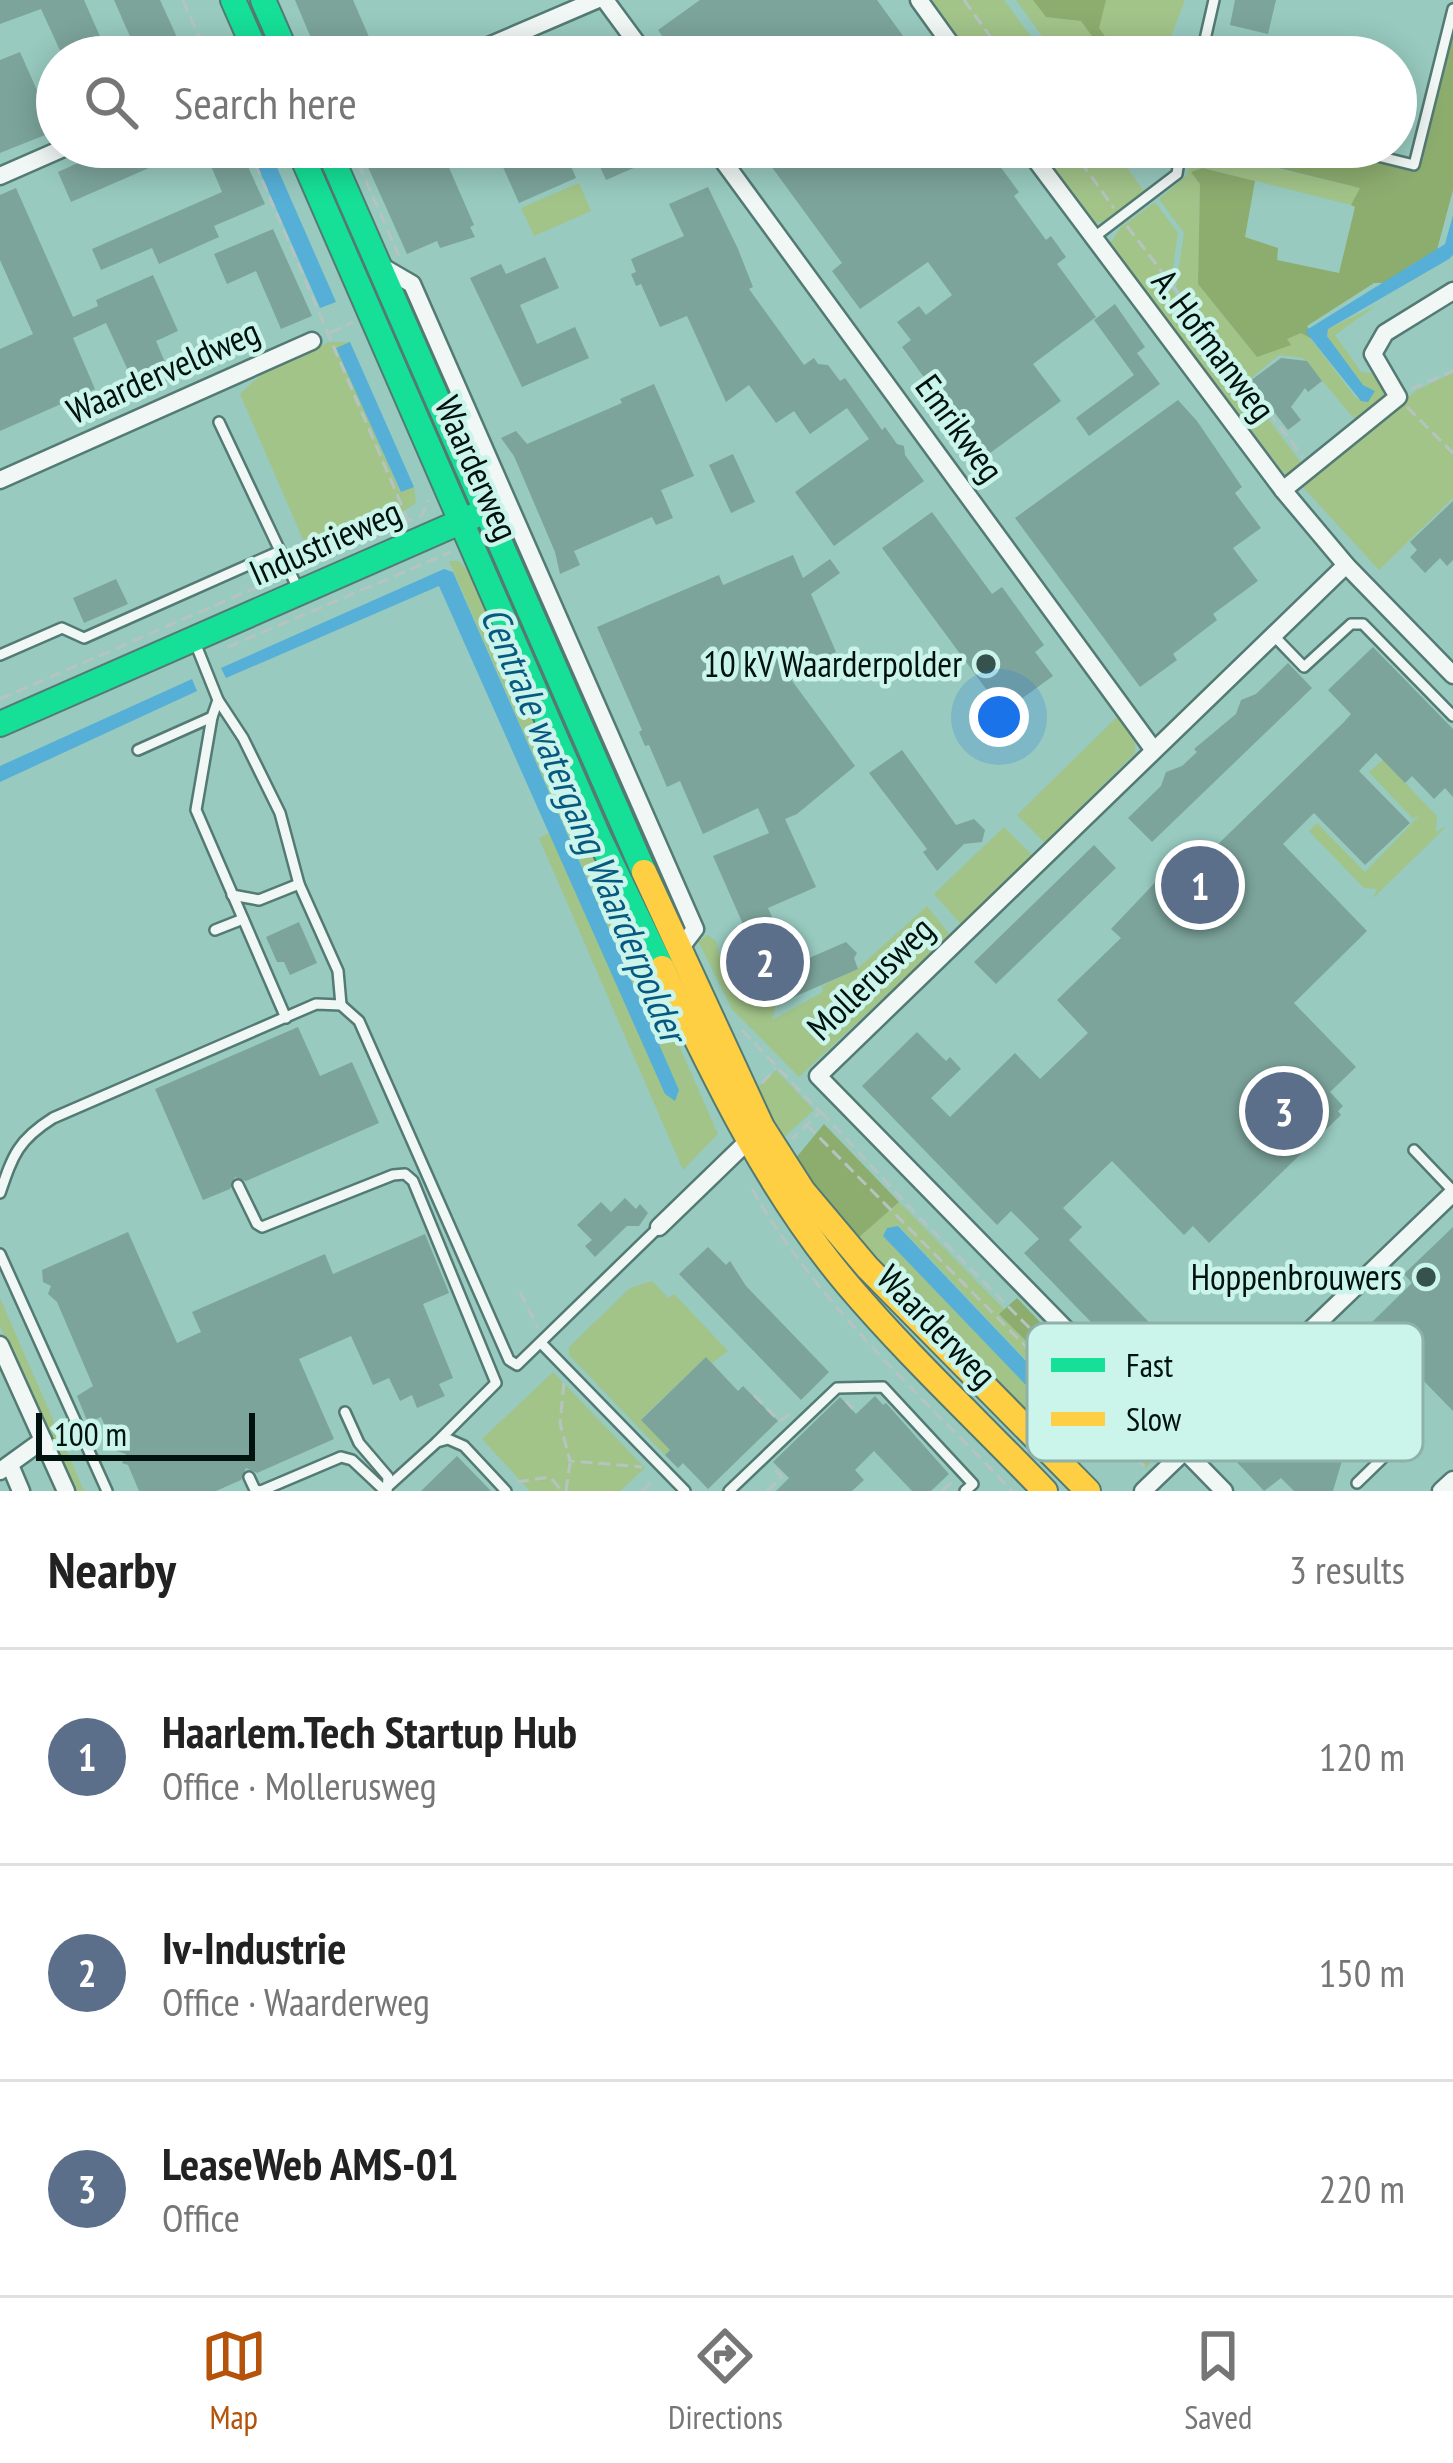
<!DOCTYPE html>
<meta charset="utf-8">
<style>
:root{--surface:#fff;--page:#f6f6f6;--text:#222;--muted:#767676;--line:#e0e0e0;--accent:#b45309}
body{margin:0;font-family:"PT Sans Narrow",sans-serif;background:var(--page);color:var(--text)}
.scale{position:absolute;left:36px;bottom:30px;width:219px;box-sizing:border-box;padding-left:12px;border:6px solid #00120e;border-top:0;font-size:33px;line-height:42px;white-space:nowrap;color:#00120e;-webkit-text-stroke:9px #cbf5eb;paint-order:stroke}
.you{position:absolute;left:999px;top:717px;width:42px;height:42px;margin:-30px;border:9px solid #fff;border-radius:50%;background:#1a73e8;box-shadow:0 0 0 18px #1a73e833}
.badge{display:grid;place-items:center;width:78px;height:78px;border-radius:50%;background:var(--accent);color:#fff;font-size:39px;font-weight:700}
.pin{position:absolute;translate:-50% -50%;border:6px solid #fff;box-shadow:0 3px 12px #0006}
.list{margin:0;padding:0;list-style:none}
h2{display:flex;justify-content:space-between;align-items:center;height:156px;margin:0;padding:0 48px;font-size:51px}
h2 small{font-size:39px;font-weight:400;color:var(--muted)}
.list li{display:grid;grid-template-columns:78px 1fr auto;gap:36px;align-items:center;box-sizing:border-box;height:216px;padding:0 48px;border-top:3px solid var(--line)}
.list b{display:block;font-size:45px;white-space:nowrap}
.list p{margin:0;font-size:39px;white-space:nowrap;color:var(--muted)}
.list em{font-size:39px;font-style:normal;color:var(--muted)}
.icon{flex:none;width:66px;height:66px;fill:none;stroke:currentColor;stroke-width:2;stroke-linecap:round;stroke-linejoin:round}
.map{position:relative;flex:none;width:1453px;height:1491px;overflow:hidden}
.search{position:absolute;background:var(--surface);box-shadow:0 6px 30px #0003;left:36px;right:36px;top:36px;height:132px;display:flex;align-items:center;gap:30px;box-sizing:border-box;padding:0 42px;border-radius:66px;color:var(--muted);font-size:45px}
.sheet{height:804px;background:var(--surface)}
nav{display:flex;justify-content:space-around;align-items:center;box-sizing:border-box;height:168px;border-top:3px solid var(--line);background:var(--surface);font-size:33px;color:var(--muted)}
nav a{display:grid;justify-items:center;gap:6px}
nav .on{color:var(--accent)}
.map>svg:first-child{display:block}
</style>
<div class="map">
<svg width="1453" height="1491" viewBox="0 0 1453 1491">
<rect width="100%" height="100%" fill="#98cabf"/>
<g fill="#a2c489" fill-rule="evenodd">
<path d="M929 0H1004L1046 57H971Z"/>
<path d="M1016 0H1033L1046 17 1081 21 1107 57H1057Z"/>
<path d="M1106 0H1185L1163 57H1120L1098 28Z"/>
<path d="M1038 147H1112L1144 191 1106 221 1095 223Z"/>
<path d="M1184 147 1361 188 1351 205 1204 168 1192 173 1200 184 1198 284 1256 356 1290 344 1286 339 1301 332 1310 338 1356 398 1368 401 1363 385 1327 336 1328 329 1377 305 1335 335 1361 372 1379 374 1387 395 1357 422 1303 358 1279 355 1248 381 1176 287 1184 233 1159 199 1187 175 1190 161 1183 158Z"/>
<path d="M579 183 591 211 534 236 521 208Z"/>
<path d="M1155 202 1178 233 1170 287 1302 464 1286 476 1110 244 1121 227Z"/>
<path d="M329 342H350L337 348 400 491 414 487 416 503 378 528 311 558 240 394 264 372Z"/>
<path d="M1453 373V498L1379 570 1301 485 1417 390Z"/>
<path d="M449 561H459L472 576 718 1134 683 1170 539 838 551 832 675 1101 679 1090Z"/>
<path d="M1120 714 1135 734V753L1045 843 1017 815Z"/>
<path d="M1383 760 1437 816 1436 832 1447 826 1372 899 1377 889 1364 888 1309 831 1317 823 1365 872 1421 814 1413 819 1369 772Z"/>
<path d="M1004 827 1032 855 961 924 934 894Z"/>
<path d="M927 906 950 935 799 1077 732 1009 698 941 708 935 716 941 726 978 738 974 742 980 761 977 778 998 772 1020 823 992 822 986 857 969Z"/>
<path d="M776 1070 814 1110 781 1140 752 1093Z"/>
<path d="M899 1202 1004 1309 999 1314 1069 1384 1074 1380 1155 1458 1146 1468 1107 1429 1072 1465 857 1239ZM899 1226 1082 1419 1071 1431 883 1236 887 1228Z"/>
<path d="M652 1281 668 1298 674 1294 728 1351 712 1363 705 1358 641 1419 670 1450 665 1455 569 1355V1347L630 1288Z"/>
<path d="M0 1298 84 1491H71L0 1326Z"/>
<path d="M553 1372 645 1468 620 1491H530L482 1439Z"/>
</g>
<g fill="#8dad6f">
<path d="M1033 0H1106L1099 28 1120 57H1107L1081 21 1046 17Z"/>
<path d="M1453 25V190L1437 250 1389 283H1374L1307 326 1313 334 1310 338 1301 333 1287 339 1291 345 1257 357 1198 284 1200 184 1191 172 1203 168 1255 181 1245 237 1278 248 1277 260 1339 273 1355 207 1351 205 1360 188 1192 147H1300L1414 169Z"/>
<path d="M824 1124 899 1202 857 1239 795 1159Z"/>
<path d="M1017 1298 1085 1369 1069 1384 999 1314Z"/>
</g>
<g fill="#56afd6">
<path d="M249 147H268L336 302 320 308Z"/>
<path d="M1453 215V255L1449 259 1328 329 1327 336 1363 385 1375 391 1368 402 1361 401 1305 331 1445 244Z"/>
<path d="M350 342 414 487 401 492 336 348Z"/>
<path d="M444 569 453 572 679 1090 675 1101 665 1094 439 586 226 678 221 668Z"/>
<path d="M192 679 197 691 0 782V766Z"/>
<path d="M898 1226 1082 1420 1071 1432 883 1236 887 1228Z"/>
</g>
<g fill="#7ca49b">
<path d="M0 0H84L109 57H63L41 9 0 24Z"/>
<path d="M114 0H160L186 57H139Z"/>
<path d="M295 0H353L373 46 348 57H319Z"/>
<path d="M700 0H877L914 51 906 57H690L686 51 677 57 658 30Z"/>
<path d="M1235 0H1276L1268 34 1230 25Z"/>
<path d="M20 52 55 131 0 153V60Z"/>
<path d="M113 147H197L71 202 58 172Z"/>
<path d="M203 147H239L265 204 214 226 219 237 159 264 152 248 101 270 92 249 222 192Z"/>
<path d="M359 147H440L474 225 470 227 475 237 440 248 437 241 407 254Z"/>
<path d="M494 147H563L576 178 519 203Z"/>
<path d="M591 147H682L606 180Z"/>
<path d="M757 147H1001L991 154 1019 192 1014 196 1046 240 1051 236 1066 257 1057 264 1096 317 1033 364 1061 401 982 459 975 450 967 457 934 413 944 405 902 347 911 340 897 322 919 306 926 315 952 295 928 262 860 309 832 271 842 263Z"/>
<path d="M708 187 738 249 753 287 749 289 804 365 814 358 818 364 828 365 840 381 845 378 882 430 885 427 897 444 904 446 905 455 924 481 834 546 795 492 869 439 847 408 810 434 794 411 776 423 749 385 726 402 687 316 660 327 641 284 636 286 631 274 636 272 631 259 684 236 669 204Z"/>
<path d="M16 188 73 317 98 306 96 300 153 275 178 331 156 341 172 379 139 394 106 323 73 338 95 389 0 431V349L33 334 0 260V195Z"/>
<path d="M273 229 312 316 281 329 256 271 227 284 214 254Z"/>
<path d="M545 257 559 288 520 305 537 344 575 327 589 358 522 387 470 278 501 264 506 274Z"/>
<path d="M1115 304 1145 347 1137 353 1160 384 1089 436 1076 418 1134 375 1094 320Z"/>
<path d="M1281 358 1307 361 1322 381 1308 392 1305 388 1291 407 1301 420 1288 430 1250 381Z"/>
<path d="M654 384 694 476 661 490 673 518 656 525 652 517 574 551 580 565 560 574 555 552 514 456 501 438 516 431 527 444 622 403 620 399Z"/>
<path d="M1178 400 1197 421 1242 487 1235 493 1261 528 1233 548 1258 581 1213 614 1217 620 1173 654 1177 660 1140 687 1015 518Z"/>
<path d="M733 454 755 502 731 513 709 465Z"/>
<path d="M1453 501V560L1447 566 1440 558 1425 573 1410 557 1417 550 1410 542Z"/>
<path d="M932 512 992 594 1002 587 1044 645 1035 652 1053 676 1003 712 882 548Z"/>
<path d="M793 555 803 578 830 559 840 573 811 594 836 652 787 674 855 766 797 814 785 819 816 887 768 908 793 965 846 942 857 953 854 958 858 969 778 1004 713 856 769 833 758 808 703 834 680 781 667 787 649 745 645 746 639 732 642 730 597 627 719 575 723 585Z"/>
<path d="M116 579 128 604 84 623 73 598Z"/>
<path d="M1373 647 1453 729V797L1445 788 1434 799 1412 776 1405 783 1376 753 1359 771 1410 823 1365 865 1314 813 1283 844 1367 931 1294 1003 1356 1067 1330 1092 1343 1106 1338 1111 1341 1115 1209 1243 1193 1226 1184 1235 1112 1161 1063 1208 1082 1227 1069 1240 1216 1391 1186 1420 1024 1253 1039 1239 1011 1211 997 1225 862 1086 917 1032 946 1061 950 1057 961 1069 931 1098 950 1117 1015 1053 1040 1079 1088 1033 1057 1000 1121 938 1111 929 1166 871 1178 883 1344 722 1351 714 1328 690Z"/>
<path d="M1288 663 1312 688 1152 842 1128 818 1161 786 1166 772 1182 766 1197 752 1194 749 1236 714 1241 700 1256 694Z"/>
<path d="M902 750 956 825 974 819 985 830 982 842 964 844 937 871 923 852 927 849 869 773Z"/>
<path d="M1094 845 1116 868 996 984 974 962Z"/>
<path d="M299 922 317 963 290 975 284 962H277L266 937Z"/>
<path d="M298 1027 320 1076 352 1062 379 1123 246 1181 235 1177 230 1189 203 1200 155 1089Z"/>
<path d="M625 1198 636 1209 640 1204 648 1213 639 1226H627L595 1257 585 1246 592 1240 577 1225 601 1202 611 1212Z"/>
<path d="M1453 1227V1411L1417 1374 1372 1418 1339 1382 1384 1340 1369 1325 1412 1283 1404 1274Z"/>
<path d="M128 1232 177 1343 201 1332 192 1312 325 1254 333 1274 425 1234 449 1293 423 1304 453 1378 439 1384 445 1396 417 1408 412 1395 400 1401 389 1378 373 1385 351 1336 299 1359 334 1439 257 1473 246 1468 241 1480 216 1491H139L128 1465 122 1463 126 1454 117 1451 119 1445 110 1424 105 1426 101 1417 88 1423 77 1396 93 1386 57 1302 48 1294 51 1286 43 1282 42 1270Z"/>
<path d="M708 1247 726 1265 730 1261 746 1286 829 1372 801 1400 679 1274Z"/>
<path d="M706 1357 738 1391 743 1386 778 1421 708 1489 683 1463 678 1468 665 1455 670 1450 641 1420Z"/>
<path d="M1325 1394 1371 1442 1351 1462 1344 1454 1333 1491H1294L1281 1478 1264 1491 1232 1457 1270 1421 1296 1447 1317 1427 1305 1414Z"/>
<path d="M875 1396 883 1405 886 1403 949 1474 931 1491H912L874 1451 855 1470 864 1480 852 1491H776L789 1478 773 1462 840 1397 856 1414Z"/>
<path d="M457 1456 491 1491H421Z"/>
</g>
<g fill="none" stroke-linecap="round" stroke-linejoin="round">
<defs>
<g id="lane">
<path d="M1201 57 1214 0"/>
<path d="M1341 147 1414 165 1453 9"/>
<path d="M1093 238 1177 174 1181 147"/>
<path d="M219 422 299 591"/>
<path d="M1273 635 1304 667 1351 624H1363L1453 716"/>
<path d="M194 640 218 700 243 738 280 813 299 884 338 971 341 1005"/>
<path d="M0 655 62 628 84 638 280 551"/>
<path d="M212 717 196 810 286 1018"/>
<path d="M138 750 212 717 218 700"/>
<path d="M232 895 259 900 299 884"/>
<path d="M215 930 243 919"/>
<path d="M1414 1150 1453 1191"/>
<path d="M238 1185 257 1224 262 1227 393 1175 405 1174 413 1181 496 1383 437 1442"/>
<path d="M0 1193C13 1155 18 1140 53 1118L316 1004 341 1005 359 1021 509 1360 517 1365 659 1227"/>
<path d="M0 1254 107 1491"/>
<path d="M541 1343 685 1491"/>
<path d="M1293 1347 1391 1450 1357 1483"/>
<path d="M345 1412 359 1443 388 1477 387 1491"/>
<path d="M249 1477 255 1490 260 1491"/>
<path d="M261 1491 341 1457 352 1460 384 1490 437 1442 448 1439 464 1446 506 1491"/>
<path d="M729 1491 837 1388 883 1387 973 1484 965 1491"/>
</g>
<g id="street">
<path d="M605 0 647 57"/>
<path d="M919 0 960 57"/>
<path d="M463 57 596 0"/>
<path d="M713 147 1153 749"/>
<path d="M1026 147 1283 490 1346 565 1453 675"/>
<path d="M0 176 66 147"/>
<path d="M381 266 412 284 695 929 679 950"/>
<path d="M0 480 312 341"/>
<path d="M1283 490 1398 397 1373 354 1385 333 1453 291"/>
<path d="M659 1227 752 1137"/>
<path d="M0 1345 66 1491"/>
<path d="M10 1465 21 1491"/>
<path d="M0 1471 43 1440"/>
<path d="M1143 1491 1453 1193"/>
<path d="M1224 1491 818 1076 1346 565"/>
<path d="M1441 1491 1453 1480"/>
</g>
<g id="fast">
<path d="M233 0 258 57"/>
<path d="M263 0 288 57"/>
<path d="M298 147 599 838 662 968"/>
<path d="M327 147 644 872"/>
<path d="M0 724 476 515"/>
</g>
<g id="slow">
<path d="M644 872 762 1127 803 1191 867 1267 1088 1491"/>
<path d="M662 968C715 1079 768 1190 848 1285 909 1357 980 1423 1045 1491"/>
</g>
</defs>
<use href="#lane" stroke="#537a73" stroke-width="14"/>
<use href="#street" stroke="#537a73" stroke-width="21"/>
<use href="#fast" stroke="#537a73" stroke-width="28"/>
<use href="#slow" stroke="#537a73" stroke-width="28"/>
<g stroke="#b6c4c1" stroke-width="3" stroke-dasharray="12 6" stroke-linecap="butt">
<path d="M183 0 208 57"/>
<path d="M964 0 1005 57"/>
<path d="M248 147 408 520"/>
<path d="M351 147 399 256"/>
<path d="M1070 147 1114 208"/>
<path d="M1189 167 1210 159"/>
<path d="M1127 226 1303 457"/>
<path d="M330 333 353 322"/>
<path d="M1411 389 1453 371"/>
<path d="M1407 407 1453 453"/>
<path d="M303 567 422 515 429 500"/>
<path d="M228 647 451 552"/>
<path d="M0 699 278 578"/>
<path d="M742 1030 820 1112 792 1139"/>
<path d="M762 1083 776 1068"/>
<path d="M821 1112 916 1214 1158 1457"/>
<path d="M807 1125 1146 1468"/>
<path d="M752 1189C818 1305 922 1396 1012 1491"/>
<path d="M520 1292 538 1328"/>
<path d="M564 1383 560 1423 570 1461 642 1467"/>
<path d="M754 1395 778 1420"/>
<path d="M846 1401 853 1409"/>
<path d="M780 1421 794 1411"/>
<path d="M517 1482 550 1477 562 1491"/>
<path d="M566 1491 570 1463"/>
<path d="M642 1491 654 1480"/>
<path d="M767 1491 782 1477 773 1467"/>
<path d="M942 1491 954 1480"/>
</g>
<use href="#lane" stroke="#f0f7f5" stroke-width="9"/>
<use href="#street" stroke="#f0f7f5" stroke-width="16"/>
<use href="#fast" stroke="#16e098" stroke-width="24"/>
<use href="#slow" stroke="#ffcf43" stroke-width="24"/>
</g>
<g fill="#35524c" stroke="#cbf5eb" stroke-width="4.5">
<circle cx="986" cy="664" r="12"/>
<circle cx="1426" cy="1277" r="12"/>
</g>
<g text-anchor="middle" stroke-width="9" stroke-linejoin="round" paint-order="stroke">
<g font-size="36" fill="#00120e" stroke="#cbf5eb">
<text transform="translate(1214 345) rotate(53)" y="13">A. Hofmanweg</text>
<text transform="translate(163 371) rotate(-24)" y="13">Waarderveldweg</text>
<text transform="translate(960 428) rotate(54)" y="13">Emrikweg</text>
<text transform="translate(477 468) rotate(66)" y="13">Waarderweg</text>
<text transform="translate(325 542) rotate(-24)" y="13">Industrieweg</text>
<text transform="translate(870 978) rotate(-44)" y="13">Mollerusweg</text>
<text transform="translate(937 1326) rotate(46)" y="13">Waarderweg</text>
</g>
<g font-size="36" fill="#00120e" stroke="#cbf5eb" text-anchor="end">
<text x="962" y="677">10 kV Waarderpolder</text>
<text x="1402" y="1290">Hoppenbrouwers</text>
</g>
<g font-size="39" font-style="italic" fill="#085982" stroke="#cbf5eb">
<text transform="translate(584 824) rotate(67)" y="14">Centrale watergang Waarderpolder</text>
</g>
</g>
<rect x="1027" y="1323" width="396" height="138" rx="18" fill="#cbf5eb" stroke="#8eb1a9" stroke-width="3"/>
<rect x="1051" y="1358" width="54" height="14" fill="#16e098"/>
<rect x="1051" y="1412" width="54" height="14" fill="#ffcf43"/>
<g font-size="33" fill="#00120e">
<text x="1126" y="1377">Fast</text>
<text x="1126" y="1431">Slow</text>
</g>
</svg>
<div class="scale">100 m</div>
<div class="you"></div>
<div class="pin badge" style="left:1200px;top:885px;background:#5c6f8a">1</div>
<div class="pin badge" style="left:765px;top:962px;background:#5c6f8a">2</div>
<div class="pin badge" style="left:1284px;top:1111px;background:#5c6f8a">3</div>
<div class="search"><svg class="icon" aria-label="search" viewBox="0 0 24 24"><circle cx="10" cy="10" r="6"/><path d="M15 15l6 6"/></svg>Search here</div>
</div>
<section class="sheet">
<h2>Nearby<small>3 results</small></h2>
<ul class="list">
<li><span class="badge" style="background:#5c6f8a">1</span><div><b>Haarlem.Tech Startup Hub</b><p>Office · Mollerusweg</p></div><em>120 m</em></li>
<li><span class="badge" style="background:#5c6f8a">2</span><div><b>Iv-Industrie</b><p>Office · Waarderweg</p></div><em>150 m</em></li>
<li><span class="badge" style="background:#5c6f8a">3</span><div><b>LeaseWeb AMS-01</b><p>Office</p></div><em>220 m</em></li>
</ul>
</section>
<nav>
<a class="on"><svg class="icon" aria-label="map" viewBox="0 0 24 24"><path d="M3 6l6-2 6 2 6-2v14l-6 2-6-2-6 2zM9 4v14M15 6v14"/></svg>Map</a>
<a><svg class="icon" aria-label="directions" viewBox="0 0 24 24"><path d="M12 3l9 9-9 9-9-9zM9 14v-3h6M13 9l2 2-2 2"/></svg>Directions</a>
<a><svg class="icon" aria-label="saved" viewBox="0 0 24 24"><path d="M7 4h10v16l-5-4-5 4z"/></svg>Saved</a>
</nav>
